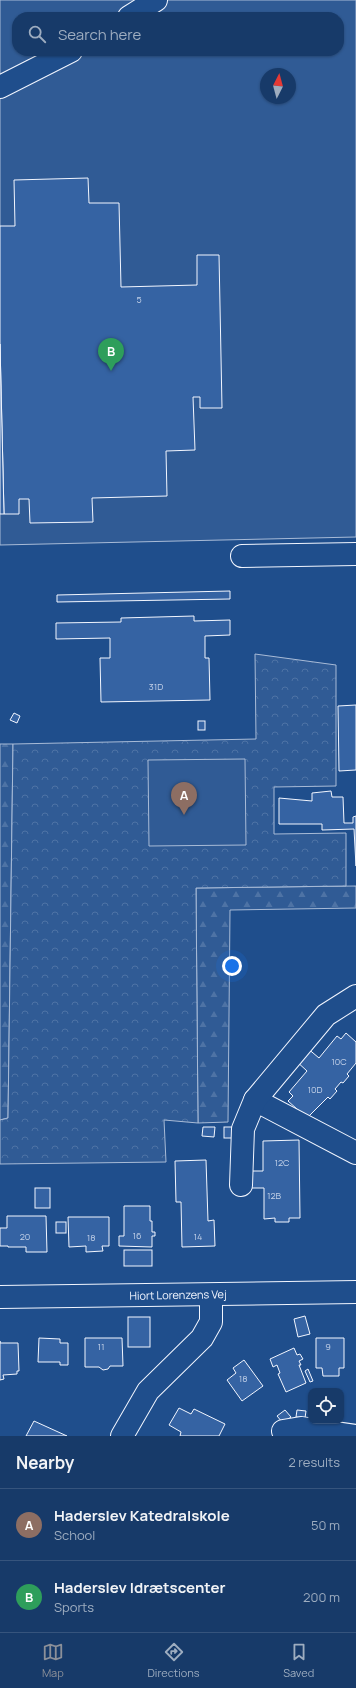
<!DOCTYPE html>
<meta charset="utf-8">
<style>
:root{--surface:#173a69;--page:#244571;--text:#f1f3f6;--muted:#9eadc0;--line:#36547d;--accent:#8c9099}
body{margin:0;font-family:Manrope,sans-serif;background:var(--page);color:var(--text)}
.controls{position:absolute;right:12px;bottom:12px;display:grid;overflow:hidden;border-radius:8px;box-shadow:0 1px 3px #0004}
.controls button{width:36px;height:36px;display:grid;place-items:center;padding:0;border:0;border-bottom:1px solid var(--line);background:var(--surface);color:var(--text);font:20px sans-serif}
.compass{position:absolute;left:260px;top:68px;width:36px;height:36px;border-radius:50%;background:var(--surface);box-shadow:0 1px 3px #0004;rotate:6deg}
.you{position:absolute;left:232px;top:966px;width:14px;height:14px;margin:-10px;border:3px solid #fff;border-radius:50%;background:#1a73e8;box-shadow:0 0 0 6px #1a73e833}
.badge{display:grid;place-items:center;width:26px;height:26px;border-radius:50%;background:var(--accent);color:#fff;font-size:13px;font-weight:700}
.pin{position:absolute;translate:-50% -33px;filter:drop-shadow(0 1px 2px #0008)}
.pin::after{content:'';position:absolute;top:21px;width:14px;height:12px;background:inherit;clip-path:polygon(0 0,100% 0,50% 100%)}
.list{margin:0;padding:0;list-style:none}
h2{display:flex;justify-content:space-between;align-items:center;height:52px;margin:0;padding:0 16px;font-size:17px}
h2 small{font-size:13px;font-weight:400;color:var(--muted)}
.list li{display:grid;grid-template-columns:26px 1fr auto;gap:12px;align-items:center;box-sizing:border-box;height:72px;padding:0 16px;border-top:1px solid var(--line)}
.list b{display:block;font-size:15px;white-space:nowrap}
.list p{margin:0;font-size:13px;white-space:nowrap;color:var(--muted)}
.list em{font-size:13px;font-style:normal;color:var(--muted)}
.icon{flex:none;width:22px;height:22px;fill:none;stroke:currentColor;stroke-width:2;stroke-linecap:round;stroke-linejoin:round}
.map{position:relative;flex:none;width:356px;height:1436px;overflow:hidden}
.search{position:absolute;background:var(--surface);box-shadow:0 1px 3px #0004;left:12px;right:12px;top:12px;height:44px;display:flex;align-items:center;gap:10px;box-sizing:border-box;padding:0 14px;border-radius:16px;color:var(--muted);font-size:15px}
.sheet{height:196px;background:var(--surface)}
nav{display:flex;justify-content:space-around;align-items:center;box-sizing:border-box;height:56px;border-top:1px solid var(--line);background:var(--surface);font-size:11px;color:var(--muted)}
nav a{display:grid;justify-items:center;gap:2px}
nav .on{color:var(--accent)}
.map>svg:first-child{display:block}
</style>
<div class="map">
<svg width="356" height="1436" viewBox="0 0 356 1436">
<defs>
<pattern id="forest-firs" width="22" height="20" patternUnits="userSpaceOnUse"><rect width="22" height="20" fill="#305b95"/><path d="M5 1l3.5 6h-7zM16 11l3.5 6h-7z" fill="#4e73a5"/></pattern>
<pattern id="park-crowns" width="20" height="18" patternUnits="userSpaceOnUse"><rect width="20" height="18" fill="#305b95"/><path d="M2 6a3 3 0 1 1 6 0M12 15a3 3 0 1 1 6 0" fill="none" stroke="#4e73a5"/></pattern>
</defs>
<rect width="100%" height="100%" fill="#1f4e8c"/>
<g fill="url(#forest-firs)" stroke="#a8bbd7">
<path d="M0 744H13L8 1118 0 1120Z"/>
<path d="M356 886V908L230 910 228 1122 198 1123 196 888Z"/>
</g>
<path fill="url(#park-crowns)" stroke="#a8bbd7" d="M255 654 336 665V786L274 787V834L346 833V886L196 888 198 1123 164 1120 166 1162 0 1164V1120L8 1118 13 744 256 739Z"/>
<g fill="#305b95" stroke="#a8bbd7" fill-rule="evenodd">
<path d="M0 0H356V537L0 545ZM17 17H339V51H17ZM266 74H290V98H266Z"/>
<path d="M245 759 246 845 149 846 148 760Z"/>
</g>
<g fill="#3563a3" stroke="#f2f6ff">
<path d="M88 178 89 203H119L121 287 197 285V255H219L222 408H200V397H193L195 450 166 451 167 496 92 498 93 522 30 523 29 499H19V514H4L0 344V226H15L14 180Z"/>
<path d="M0 344 4 514H0Z"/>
<path d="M230 591V599L57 602V595Z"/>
<path d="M194 616V621L230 620V635L205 636V658H209L210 700 101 702 100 658H110V638L56 639V623L121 622V618Z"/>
<path d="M356 705V770L339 771 338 706Z"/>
<path d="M14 713 20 716 17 723 10 720Z"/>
<rect x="198" y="721" width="7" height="9"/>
<path d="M331 791 332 797H343L344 823H353V817L356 816V866L354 829 322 830V824H279V798L312 801V793Z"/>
<path d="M346 1033 356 1042V1063L347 1074 349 1076 343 1083 341 1082 335 1089 337 1091 330 1099 328 1097 307 1118 288 1101 293 1096 289 1092 307 1071 295 1060 306 1047 319 1058 337 1036 341 1039Z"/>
<path d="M203 1127H215L214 1137 202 1136Z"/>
<rect x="224" y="1127" width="11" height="11"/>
<path d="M299 1140 300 1218H289V1222H275V1218L264 1219V1188H248L247 1171H263V1141Z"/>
<path d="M206 1160 208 1221 214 1220 215 1246 182 1247 181 1202H176L175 1161Z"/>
<rect x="35" y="1188" width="15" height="20"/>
<path d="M124 1206H150V1221H152V1232H155V1236H152V1247L119 1246V1236H124Z"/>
<path d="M7 1216H46L47 1252H26V1247H8V1246H0V1228H7Z"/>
<path d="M68 1217H109V1246H102L103 1251 86 1252V1246L69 1247Z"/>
<rect x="56" y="1222" width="10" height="11"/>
<rect x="124" y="1250" width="28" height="16"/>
<path d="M305 1316 310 1334 298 1337 294 1319Z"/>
<rect x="128" y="1317" width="22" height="30"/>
<path d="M39 1338 60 1339V1343H68V1365H60V1362H38Z"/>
<path d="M85 1338H122L123 1366H110L108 1369 103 1370 99 1367H85Z"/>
<path d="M316 1338H344V1368H339V1376H323L322 1368H316Z"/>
<path d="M0 1341V1343H18L19 1371H17V1374L3 1375 4 1379 0 1380Z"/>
<path d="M294 1348 297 1355 300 1354 303 1359 299 1361 301 1365H299L306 1383 286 1392 278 1374 280 1373 277 1365 273 1367 270 1359Z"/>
<path d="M244 1360 263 1386 242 1401 227 1380 236 1373 233 1368Z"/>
<path d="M308 1369 313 1381 310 1382 305 1371Z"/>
<path d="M179 1408 191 1414 194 1409 225 1424 219 1436H180L181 1432 169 1425Z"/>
<path d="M285 1410 291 1417 283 1423 277 1416Z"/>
<path d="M297 1410 306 1411 305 1418 296 1417Z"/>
<path d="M34 1421 67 1436H26Z"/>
</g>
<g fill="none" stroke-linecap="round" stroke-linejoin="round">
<defs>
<g id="minor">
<path d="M129 17 156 0"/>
<path d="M0 87 71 51"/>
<path d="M242 556 356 554"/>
<path d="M255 1100 356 1153"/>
<path d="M241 1185 243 1129 255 1100 326 1015 356 996"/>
<path d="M0 1297 356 1292"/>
<path d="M283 1431 301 1428 356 1436"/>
<path d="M122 1436 148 1391 202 1338 211 1322V1295"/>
</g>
</defs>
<use href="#minor" stroke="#f2f6ff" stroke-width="24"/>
<use href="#minor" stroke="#1f4e8c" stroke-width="22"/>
</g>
<g text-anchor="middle" stroke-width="3" stroke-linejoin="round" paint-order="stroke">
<g font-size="9" fill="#c3d1e8">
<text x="139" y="303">5</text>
<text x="156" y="690">31D</text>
<text x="339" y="1065">10C</text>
<text x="315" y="1093">10D</text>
<text x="282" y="1166">12C</text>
<text x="274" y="1199">12B</text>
<text x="137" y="1239">16</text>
<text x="25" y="1240">20</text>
<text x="198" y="1240">14</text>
<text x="91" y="1241">18</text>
<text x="101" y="1350">11</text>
<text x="328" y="1350">9</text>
<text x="243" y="1382">18</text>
</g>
<g font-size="11" fill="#f2f6ff" stroke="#1f4e8c">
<text transform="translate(178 1295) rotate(-1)" y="4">Hiort Lorenzens Vej</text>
</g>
</g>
</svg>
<div class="controls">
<button><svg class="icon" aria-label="locate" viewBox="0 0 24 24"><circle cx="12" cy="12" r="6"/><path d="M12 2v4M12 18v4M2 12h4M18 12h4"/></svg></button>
</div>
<svg class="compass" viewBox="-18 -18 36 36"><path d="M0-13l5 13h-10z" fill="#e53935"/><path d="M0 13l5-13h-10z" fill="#9eadc0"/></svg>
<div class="you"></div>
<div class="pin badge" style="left:184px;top:815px;background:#8d6e63">A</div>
<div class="pin badge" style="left:111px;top:371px;background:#2e9e5b">B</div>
<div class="search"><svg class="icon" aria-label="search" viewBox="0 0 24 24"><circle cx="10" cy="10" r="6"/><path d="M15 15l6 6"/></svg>Search here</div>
</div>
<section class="sheet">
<h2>Nearby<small>2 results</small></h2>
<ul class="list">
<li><span class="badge" style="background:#8d6e63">A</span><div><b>Haderslev Katedralskole</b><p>School</p></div><em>50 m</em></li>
<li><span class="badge" style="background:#2e9e5b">B</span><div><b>Haderslev Idrætscenter</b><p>Sports</p></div><em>200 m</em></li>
</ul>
</section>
<nav>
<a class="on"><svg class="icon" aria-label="map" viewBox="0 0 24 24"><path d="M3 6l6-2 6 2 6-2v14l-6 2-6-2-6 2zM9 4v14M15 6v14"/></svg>Map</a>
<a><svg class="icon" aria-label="directions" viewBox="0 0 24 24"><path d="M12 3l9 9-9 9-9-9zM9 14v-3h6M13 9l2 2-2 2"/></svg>Directions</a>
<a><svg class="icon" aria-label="saved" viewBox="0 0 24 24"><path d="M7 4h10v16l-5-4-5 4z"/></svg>Saved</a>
</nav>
